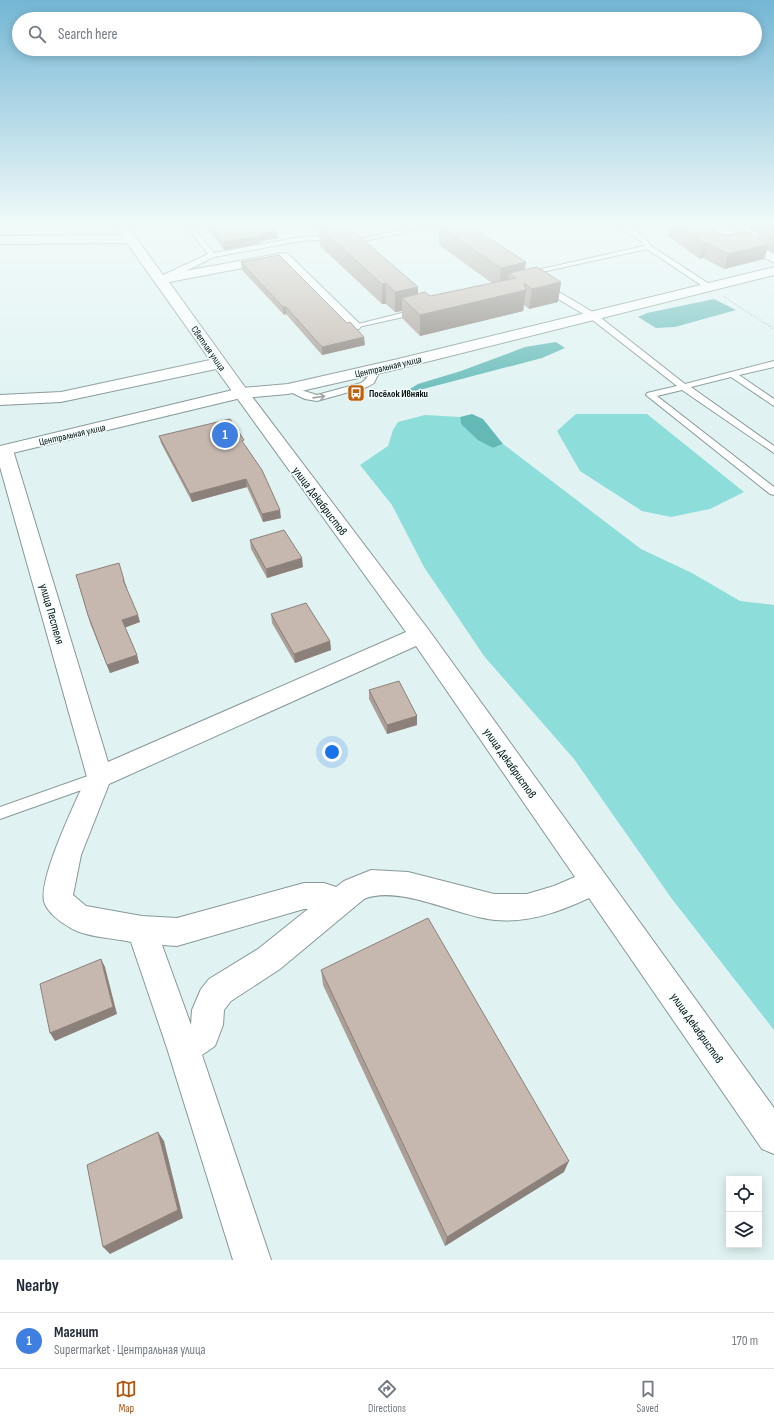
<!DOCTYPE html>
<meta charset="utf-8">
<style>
:root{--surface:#fff;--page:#f2f2f3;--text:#1f2937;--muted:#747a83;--line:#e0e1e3;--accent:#b45309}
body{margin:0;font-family:"Sofia Sans Condensed",sans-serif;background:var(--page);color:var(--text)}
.controls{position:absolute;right:12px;bottom:12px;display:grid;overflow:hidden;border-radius:0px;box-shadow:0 2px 10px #0003}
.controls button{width:36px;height:36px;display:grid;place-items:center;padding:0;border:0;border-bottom:1px solid var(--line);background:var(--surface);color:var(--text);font:20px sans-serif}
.you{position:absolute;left:332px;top:752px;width:14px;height:14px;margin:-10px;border:3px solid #fff;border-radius:50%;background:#1a73e8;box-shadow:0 0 0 6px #1a73e833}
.badge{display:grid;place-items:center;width:26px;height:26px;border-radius:50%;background:var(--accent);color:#fff;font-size:13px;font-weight:700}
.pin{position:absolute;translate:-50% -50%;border:2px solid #fff;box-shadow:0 1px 4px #0006}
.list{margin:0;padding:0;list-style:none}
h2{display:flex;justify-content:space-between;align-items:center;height:52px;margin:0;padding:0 16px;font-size:17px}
h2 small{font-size:13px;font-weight:400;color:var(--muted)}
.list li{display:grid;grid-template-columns:26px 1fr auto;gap:12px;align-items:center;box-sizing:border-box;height:56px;padding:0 16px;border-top:1px solid var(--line)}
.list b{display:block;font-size:15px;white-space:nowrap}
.list p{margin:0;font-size:13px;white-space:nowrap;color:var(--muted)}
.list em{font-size:13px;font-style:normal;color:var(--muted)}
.icon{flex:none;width:22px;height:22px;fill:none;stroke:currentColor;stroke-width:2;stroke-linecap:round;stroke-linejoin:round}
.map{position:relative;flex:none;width:774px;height:1260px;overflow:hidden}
.search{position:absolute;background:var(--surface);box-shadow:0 2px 10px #0003;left:12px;right:12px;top:12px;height:44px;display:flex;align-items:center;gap:10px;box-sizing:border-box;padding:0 14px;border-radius:22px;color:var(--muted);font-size:15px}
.sheet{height:108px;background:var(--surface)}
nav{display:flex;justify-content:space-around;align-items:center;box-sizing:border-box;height:56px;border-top:1px solid var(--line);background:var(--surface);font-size:11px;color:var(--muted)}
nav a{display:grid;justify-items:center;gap:2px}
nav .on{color:var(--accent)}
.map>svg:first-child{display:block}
</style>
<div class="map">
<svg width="774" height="1260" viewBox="0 0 774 1260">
<rect width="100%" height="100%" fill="#e0f3f2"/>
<g fill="#8dddda">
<path d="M576 414H647L744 492 710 509 671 517 642 511 580 471 557 431Z"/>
<path d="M425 415 460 417 461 424 493 448 503 444 641 549 692 573 740 601 774 605V1030L672 899 574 759 484 656 424 567 392 505 360 465 388 446 393 430 398 422Z"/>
</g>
<g fill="#67bcba">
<path d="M714 299 736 310 675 327 656 328 638 317 647 313Z"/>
<path d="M556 342 565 348 542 358 408 393V390L418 384 461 371 525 347Z"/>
</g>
<path fill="#64b9b7" d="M472 414 483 419 503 444 493 448 478 440 461 424 460 417Z"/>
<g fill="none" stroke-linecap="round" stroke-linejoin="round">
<defs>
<g id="lane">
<path d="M184 224H191L214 253 301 237 336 235 339 237 336 239 301 241 214 257 163 282H157V278L208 254Z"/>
<path d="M429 224H443L364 241 369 247 366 249 356 240Z"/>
<path d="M614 224C627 224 644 234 651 246L714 287 707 289 647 249 528 275 524 273 644 246 641 241Z"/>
<path d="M543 286H549L596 314 685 384 774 361V367L739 375 774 399V406L731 377 691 387 774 446V453L682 390 657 396 774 487V495L770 494 646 395 647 393 677 386 590 318 543 290Z"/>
<path d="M418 309H421V313L354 328 350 326Z"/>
<path d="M377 365 381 368 374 383 367 387 317 401 305 399 284 389 288 386 317 395 361 383C370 378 370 368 377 365Z"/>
<path d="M99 772 104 774 106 778 104 782 0 819V807Z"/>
</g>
<g id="street">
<path d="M114 224H126L163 275 283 253 288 254 359 323 361 326 359 329H349L280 261 169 282 247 390 428 629 774 1108V1154L762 1149 589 898C559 912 529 923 495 920 459 917 399 884 364 899L280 969 231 1001 224 1010 223 1025 215 1046 202 1055 271 1260H233L167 1048 131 942C114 938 83 937 69 927 60 922 46 911 44 901 39 878 76 800 87 777L0 467V446H10L13 450 108 762 406 632 216 369 61 402 0 405V395L61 392 210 360 127 243 0 244V236L122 235ZM416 646 575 877 554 886 527 894H494L408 872 371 870 344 881 336 887 324 883H304L177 918 142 916 86 906 73 895 81 855 109 784ZM304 909H308L258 949 209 979 201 989 192 1010 191 1025 162 945 177 946Z"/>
<path d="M705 224H720L774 254V263Z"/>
</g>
<path id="secondary" d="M774 267V275L398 369 288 394 241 398 0 456V446L241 388 288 384 398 359Z"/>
</defs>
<use href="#lane" stroke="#869897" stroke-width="2"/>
<use href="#street" stroke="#869897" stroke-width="2"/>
<use href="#secondary" stroke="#869897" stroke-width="2"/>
<path stroke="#879594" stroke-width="1.5" stroke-dasharray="0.5 2" stroke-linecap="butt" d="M724 297 774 329"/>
<use href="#lane" fill="#fff" fill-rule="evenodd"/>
<use href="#street" fill="#fff" fill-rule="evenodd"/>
<use href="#secondary" fill="#fff" fill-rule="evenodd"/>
</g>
<g fill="#aa9e96">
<path d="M204 224H271L278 238 261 241V243L224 250Z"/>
<path d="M670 224H705L724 236 758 238 759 234 742 224H774V252L767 249 764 259 724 269 703 258 700 259 668 236Z"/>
<path d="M439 226 525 270 561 282 558 302 529 309 524 305 523 311 420 336 402 318V311L395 312 386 304H382L320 246 319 227 418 294 430 296 492 283 439 245Z"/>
<path d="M241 262 365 345 322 355 286 314 284 315 242 270Z"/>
<path d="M159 436 244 445 281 518 263 522 247 487 192 502 161 443Z"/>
<path d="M250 540 303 567 267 578 251 549Z"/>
<path d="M76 575 127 588H126L140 622 125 627 137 655 139 663 110 673 90 623Z"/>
<path d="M271 614 330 641 331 650 295 663 272 623Z"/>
<path d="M369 690 417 716V725L387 734 369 699Z"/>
<path d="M321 970 564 1172 445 1246 323 985Z"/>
</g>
<g fill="#8b817a">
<path d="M277 231 278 238 261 241V243L224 250 223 242 258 234Z"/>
<path d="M704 243H707L703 258 700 259Z"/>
<path d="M769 244 764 259 724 269 728 254Z"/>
<path d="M526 262 523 283 509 273 508 286 499 288 501 268Z"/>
<path d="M561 282 558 302 529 309 532 289Z"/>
<path d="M386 283V304H382V284Z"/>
<path d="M418 287V307L402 298V311L395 312V292Z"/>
<path d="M526 290 523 311 420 336V315Z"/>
<path d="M283 307H286V314L284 315Z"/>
<path d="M364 337 365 345 322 355V347Z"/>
<path d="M246 479 247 487 192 502 190 494Z"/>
<path d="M280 510 281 518 263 522 262 514Z"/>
<path d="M302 558 303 567 267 578 266 569Z"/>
<path d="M123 580H124L127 588H125Z"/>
<path d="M138 615 140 622 124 628 122 620Z"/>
<path d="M330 641 331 650 295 663 294 654Z"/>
<path d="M137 655 139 663 110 673 107 665Z"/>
<path d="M417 716V725L387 734V725Z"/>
<path d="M101 959 105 967 117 1014 55 1041 50 1033Z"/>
<path d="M158 1132 164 1141 183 1218 110 1254 103 1247Z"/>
<path d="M569 1161 564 1172 445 1246 447 1237Z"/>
</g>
<g fill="#c6b8af" stroke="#8b817a">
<path d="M208 224H271L277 231 258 234 260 236 223 242Z"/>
<path d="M332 224H345L418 287 395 292 386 283 382 284 319 227Z"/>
<path d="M446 224H467L526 262 501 268 439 226Z"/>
<path d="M675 224H705L724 236 745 231 769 244 728 254 707 243H704Z"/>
<path d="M768 224H774V237L760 230 772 227Z"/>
<path d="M279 255 347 323 350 322 364 337 322 347 286 307H283L241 262Z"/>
<path d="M537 267 561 282 532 289 524 283 526 290 420 315 402 298 425 292 430 296 516 278 509 273Z"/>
<path d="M230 419 244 440 242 441 262 470 280 510 262 514 246 479 190 494 159 436Z"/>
<path d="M284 530 302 558 266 569 250 540Z"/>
<path d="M119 563 124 580H123L138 615 122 620 137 655 107 665 88 615 76 575Z"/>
<path d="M306 603 330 641 294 654 271 614Z"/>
<path d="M399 681 417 716 387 725 369 690Z"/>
<path d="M428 918 569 1161 447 1237 321 970Z"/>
<path d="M101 959 113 1007 50 1033 40 984Z"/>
<path d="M158 1132 178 1210 103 1247 87 1165Z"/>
</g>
<defs><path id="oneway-shaft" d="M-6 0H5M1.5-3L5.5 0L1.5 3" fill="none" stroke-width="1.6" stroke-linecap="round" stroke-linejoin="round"/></defs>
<use stroke="#9c9f9e" href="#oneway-shaft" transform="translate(319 397) rotate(-8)"/>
<linearGradient id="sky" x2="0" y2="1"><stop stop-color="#73b6d4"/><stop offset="0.56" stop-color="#f1faf9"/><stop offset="1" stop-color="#f1faf9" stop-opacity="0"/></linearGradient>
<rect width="774" height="401" fill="url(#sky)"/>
<defs>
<symbol id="bus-square" viewBox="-11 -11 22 22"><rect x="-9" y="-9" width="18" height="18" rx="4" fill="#bd600d" stroke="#f3fffe"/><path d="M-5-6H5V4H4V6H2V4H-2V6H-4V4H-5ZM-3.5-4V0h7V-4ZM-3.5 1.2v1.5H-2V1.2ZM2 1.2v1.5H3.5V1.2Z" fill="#fff"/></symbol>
</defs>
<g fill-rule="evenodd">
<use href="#bus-square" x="346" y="383" width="20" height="20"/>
</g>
<g text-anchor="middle" stroke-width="3" stroke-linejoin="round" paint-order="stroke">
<g font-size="10" fill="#070e0d" stroke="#f3fffe">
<text transform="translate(209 348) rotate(55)" y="4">Светлая улица</text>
<text transform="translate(388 366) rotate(-13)" y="4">Центральная улица</text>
<text transform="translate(72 434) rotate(-13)" y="4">Центральная улица</text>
</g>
<g font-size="10" font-weight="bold" fill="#070e0d" stroke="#f3fffe" text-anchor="start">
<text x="369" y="397">Посёлок Ивняки</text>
</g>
<g font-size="12" fill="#070e0d" stroke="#f3fffe">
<text transform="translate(320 501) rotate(53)" y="4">улица Декабристов</text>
<text transform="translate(52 614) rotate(74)" y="4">улица Пестеля</text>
<text transform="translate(510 763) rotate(55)" y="4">улица Декабристов</text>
<text transform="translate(697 1028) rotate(55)" y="4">улица Декабристов</text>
</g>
</g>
</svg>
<div class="controls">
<button><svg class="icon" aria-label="locate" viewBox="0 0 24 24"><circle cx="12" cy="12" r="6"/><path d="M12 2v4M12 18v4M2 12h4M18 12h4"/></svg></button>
<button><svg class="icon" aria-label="layers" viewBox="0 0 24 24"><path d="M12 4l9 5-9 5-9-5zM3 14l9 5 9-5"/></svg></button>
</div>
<div class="you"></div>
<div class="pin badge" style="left:225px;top:435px;background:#3f7fe0">1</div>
<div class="search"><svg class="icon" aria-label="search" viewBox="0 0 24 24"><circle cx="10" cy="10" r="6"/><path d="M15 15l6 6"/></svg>Search here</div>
</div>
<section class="sheet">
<h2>Nearby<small></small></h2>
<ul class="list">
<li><span class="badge" style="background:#3f7fe0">1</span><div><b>Магнит</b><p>Supermarket · Центральная улица</p></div><em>170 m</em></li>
</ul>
</section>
<nav>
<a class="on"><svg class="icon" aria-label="map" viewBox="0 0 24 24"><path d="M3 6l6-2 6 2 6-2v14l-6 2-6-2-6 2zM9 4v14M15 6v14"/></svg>Map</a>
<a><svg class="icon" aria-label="directions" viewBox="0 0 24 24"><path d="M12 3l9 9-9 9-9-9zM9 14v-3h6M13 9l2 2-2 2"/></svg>Directions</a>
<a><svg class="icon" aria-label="saved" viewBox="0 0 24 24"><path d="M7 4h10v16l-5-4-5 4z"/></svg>Saved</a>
</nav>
